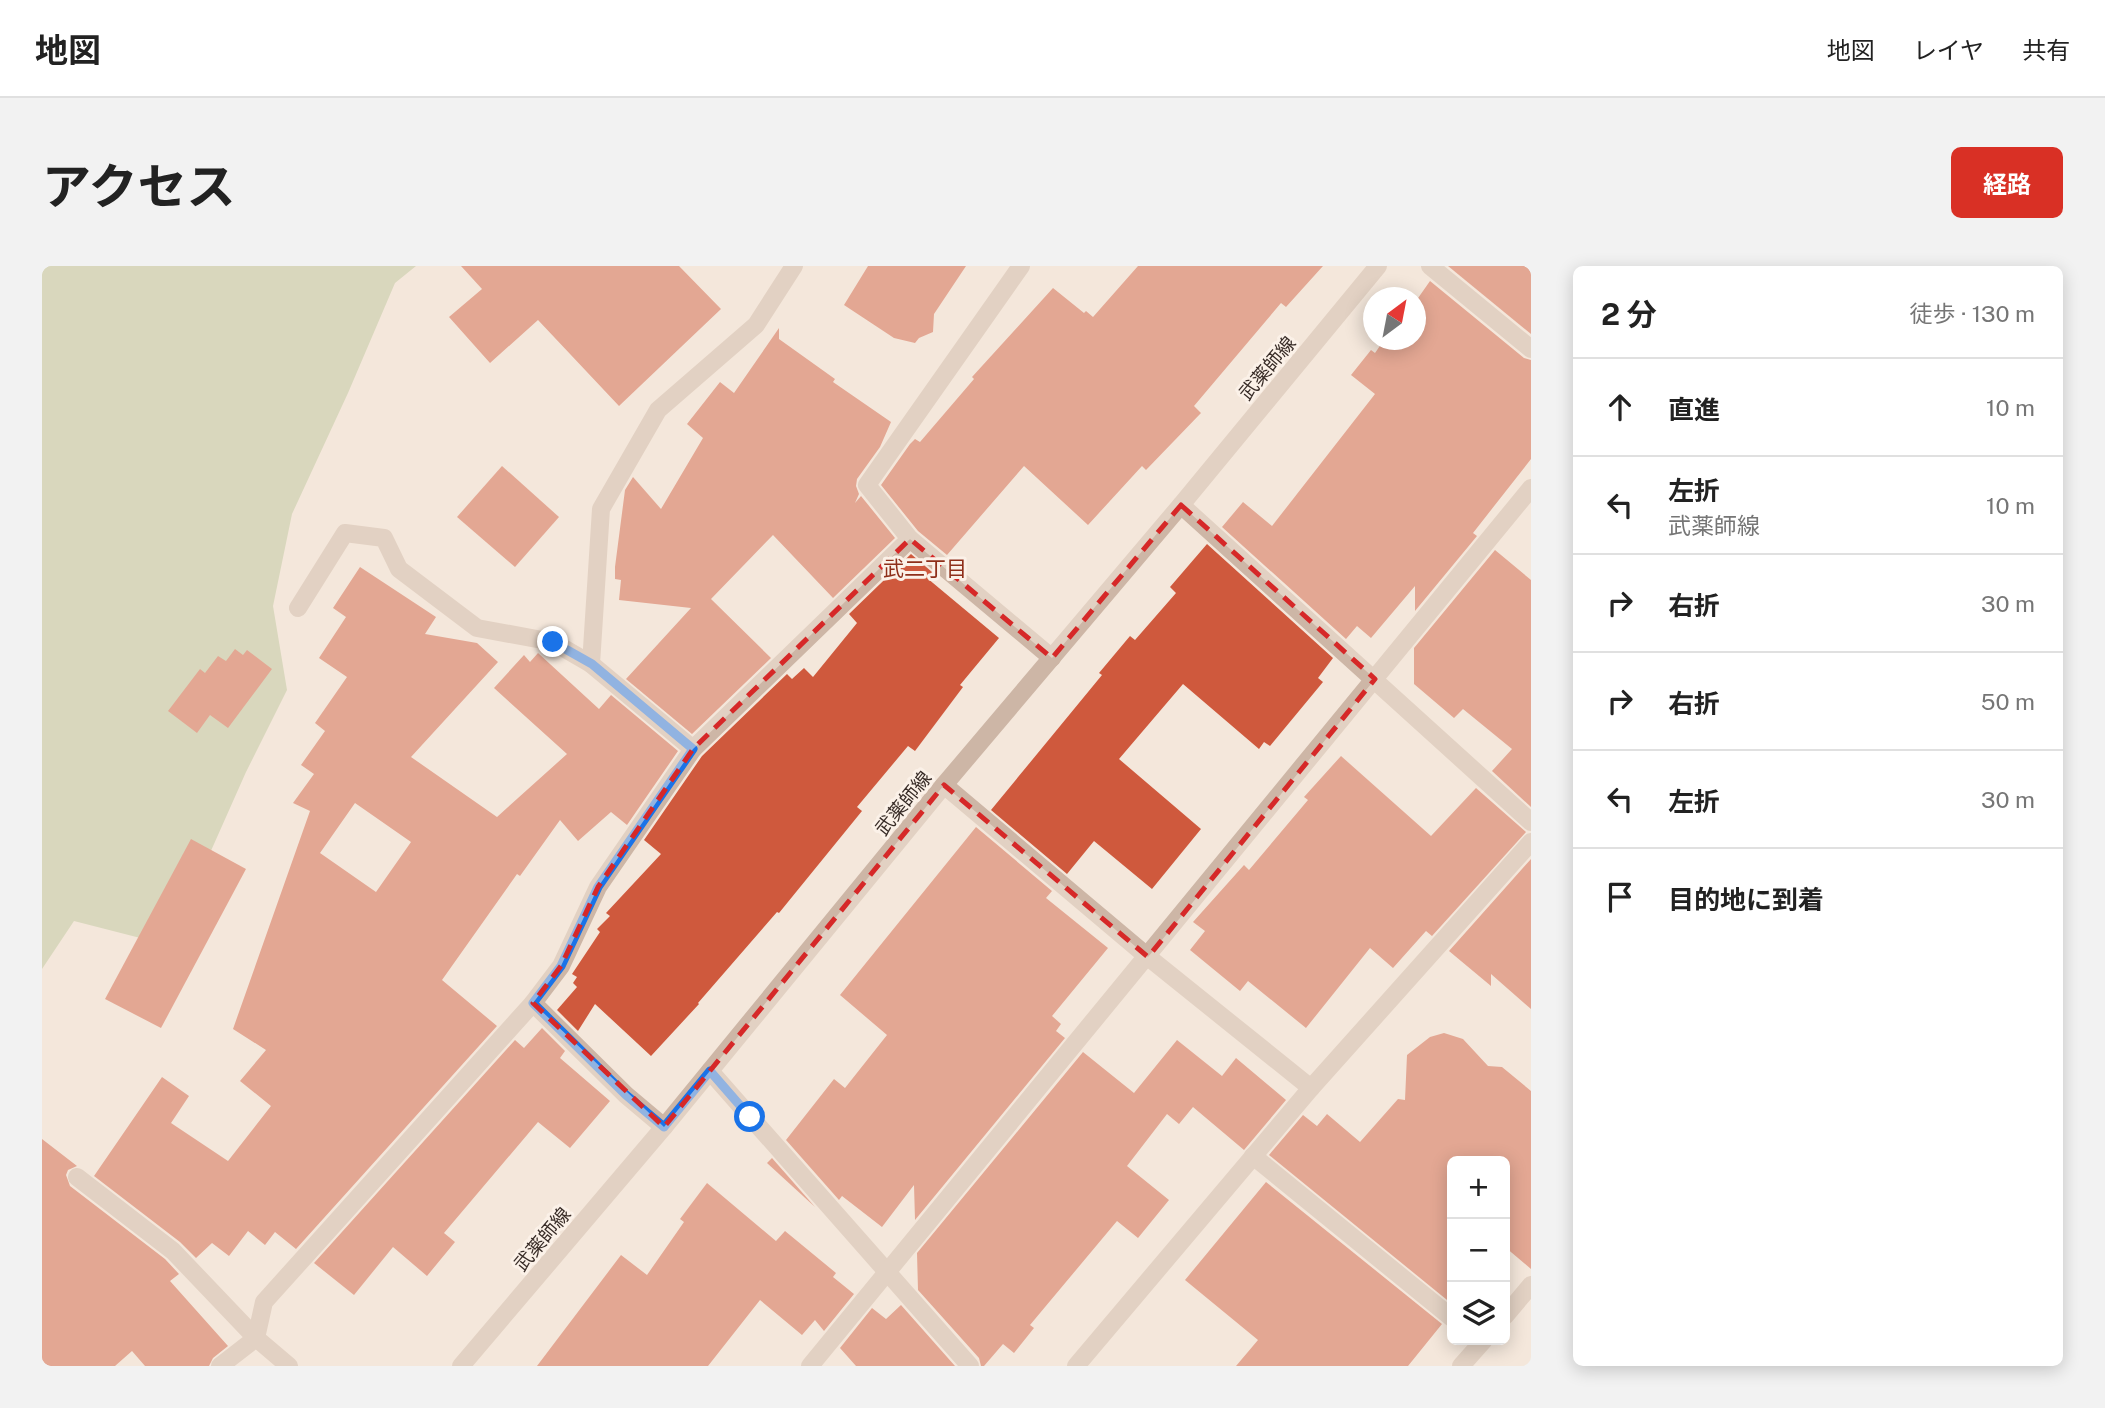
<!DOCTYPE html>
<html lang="ja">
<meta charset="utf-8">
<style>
:root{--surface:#fff;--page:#f2f2f2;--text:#222;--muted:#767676;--line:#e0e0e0;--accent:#d93025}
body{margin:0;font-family:"Public Sans","Noto Sans JP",sans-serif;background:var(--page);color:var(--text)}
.controls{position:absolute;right:21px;bottom:21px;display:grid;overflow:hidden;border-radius:10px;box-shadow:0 4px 18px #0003}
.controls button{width:63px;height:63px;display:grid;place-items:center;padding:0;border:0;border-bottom:2px solid var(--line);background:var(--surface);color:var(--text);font:35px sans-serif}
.compass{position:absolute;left:1321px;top:21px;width:63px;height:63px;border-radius:50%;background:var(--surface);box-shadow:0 4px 18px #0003;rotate:32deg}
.stop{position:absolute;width:21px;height:21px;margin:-16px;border:5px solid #1a73e8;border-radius:50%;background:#fff}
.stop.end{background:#1a73e8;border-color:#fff;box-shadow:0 2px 7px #0008}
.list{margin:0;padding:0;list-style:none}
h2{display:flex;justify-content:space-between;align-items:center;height:91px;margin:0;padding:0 28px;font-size:30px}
h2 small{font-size:23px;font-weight:400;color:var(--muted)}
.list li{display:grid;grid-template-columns:46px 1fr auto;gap:21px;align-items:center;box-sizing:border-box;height:98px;padding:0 28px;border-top:2px solid var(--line)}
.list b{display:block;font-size:26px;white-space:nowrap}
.list p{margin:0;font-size:23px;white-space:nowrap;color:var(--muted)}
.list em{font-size:23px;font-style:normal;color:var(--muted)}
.icon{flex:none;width:38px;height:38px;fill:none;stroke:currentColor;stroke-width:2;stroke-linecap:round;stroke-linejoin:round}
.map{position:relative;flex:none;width:1489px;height:1100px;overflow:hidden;border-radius:10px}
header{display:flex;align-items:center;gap:42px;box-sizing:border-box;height:98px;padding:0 35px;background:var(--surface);border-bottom:2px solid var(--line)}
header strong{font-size:33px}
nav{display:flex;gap:38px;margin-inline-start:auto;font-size:24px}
.intro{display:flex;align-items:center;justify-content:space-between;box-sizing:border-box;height:168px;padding:0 42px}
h1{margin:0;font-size:49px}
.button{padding:18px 32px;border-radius:10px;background:var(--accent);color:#fff;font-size:24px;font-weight:700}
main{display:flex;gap:42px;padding:0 42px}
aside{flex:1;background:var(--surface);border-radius:10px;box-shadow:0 4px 18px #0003}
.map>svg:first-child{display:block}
</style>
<header>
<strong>地図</strong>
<nav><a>地図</a><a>レイヤ</a><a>共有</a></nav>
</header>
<div class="intro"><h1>アクセス</h1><a class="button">経路</a></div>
<main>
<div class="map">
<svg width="1489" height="1100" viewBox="0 0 1489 1100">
<rect width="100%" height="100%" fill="#f4e7db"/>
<path fill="#b8c499" d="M0 0H374L353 17 306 127 250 248 231 340 245 424 204 506 144 641 110 675 32 655 0 703Z"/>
<g fill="#cf593d" fill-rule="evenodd">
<path d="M419 0H637L679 43 577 140 496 54 448 97 407 51 440 23Z"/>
<path d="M826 0H924L892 48 891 66 877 72 873 77 852 72 802 39Z"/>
<path d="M1096 0H1281L1244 41 1239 37 1152 140 1159 147 1104 204 1100 200 1046 259 982 200 905 289 876 265 839 219 868 178 873 173 878 176 932 113 930 111 1011 22 1042 47 1044 45 1051 51Z"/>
<path d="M1406 0H1489V68Z"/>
<path d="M1388 15 1482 92 1489 94V193L1431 267 1435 270 1373 345V320L1329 372 1315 360 1304 373 1180 261 1201 236 1230 260 1333 128 1309 109 1329 84 1333 87 1342 74H1374V35Z"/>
<path d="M737 62V73L793 113 791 116 849 156 838 181 815 213 814 220 817 228 813 237 819 230 853 272 791 332 731 269 669 333 729 392 650 468 584 413 649 342 577 334 579 314 573 313V301L583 224 591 211 619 243 661 172 645 158 678 116 692 127Z"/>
<path d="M460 200 517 251 473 301 415 251Z"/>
<path d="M1165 278 1291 392 1276 412 1281 416 1228 480 1222 476 1217 483 1141 418 1077 493 1159 563 1110 623 1052 575 1025 608 949 544 1060 409 1057 407 1088 370 1093 374 1134 327 1128 321Z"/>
<path d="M1453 284 1489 314V541L1450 505 1470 483 1421 443 1412 452 1372 418V382Z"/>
<path d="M869 288 890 306 885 312 957 372 918 419 921 421 873 485 866 480 815 541 820 545 737 647 735 646 656 737 657 738 609 790 553 738 536 765 515 744 535 721 531 717 535 711 530 708 558 666 555 663 568 650 564 647 619 588 602 574 660 490 745 408 750 413 762 402 771 411 815 357 807 348Z"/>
<path d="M318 301 394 351 383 368 435 377 456 396 369 491 455 551 525 488 452 422 482 389 488 396 496 387 557 443 569 429 636 485 585 559 569 546 536 575 518 554 478 610 475 608 400 714 455 760 254 983 233 966 223 979 206 965 187 990 170 977 154 992 138 976 52 910 120 811 147 830 129 857 186 895 229 840 198 815 224 784 191 763 268 545 251 537 272 508 259 499 283 465 273 457 305 411 277 392 304 351 291 342ZM313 537 369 576 334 626 278 587Z"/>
<path d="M193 383 201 389 205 384 230 403 186 462 168 449 155 467 126 445 158 403 163 407 176 390 184 395Z"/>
<path d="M1299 490 1389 570 1434 522 1484 566 1390 670 1384 665 1351 702 1328 682 1264 762 1206 715 1198 725 1148 684 1163 665 1151 656 1202 599 1207 604 1266 534 1262 531Z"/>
<path d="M934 561 1010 625 1004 632 1066 682 1010 750 1019 758 1014 765 1023 772 873 954 872 919 840 961 800 930 797 934 744 874 792 813 803 822 845 769 798 729Z"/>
<path d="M149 573 204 603 119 762 63 733Z"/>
<path d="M1489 593V743L1449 708V720L1407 685Z"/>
<path d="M500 762 523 785 518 792 568 835 528 882 496 856 402 967 413 976 385 1010 351 981 312 1029 272 997 473 774 482 782Z"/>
<path d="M1402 767 1421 773 1446 800 1460 801 1489 825V1003L1463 981V895H1410V1038L1227 889 1261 849 1275 860 1285 848 1318 876 1356 833 1363 834 1365 789 1388 771Z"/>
<path d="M1135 774 1180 810 1194 792 1244 834 1202 884 1151 841 1137 858 1125 848 1085 900 1127 934 1096 972 1075 955 988 1059 992 1062 972 1087 961 1078 942 1100H939L937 1092 876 1024 875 987 1041 786 1092 827Z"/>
<path d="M0 873 35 900 26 904 24 909 28 920 123 993 137 1008 128 1015 186 1080 171 1092 167 1100H103L90 1085 73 1100H0Z"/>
<path d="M730 892 773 941 725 897Z"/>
<path d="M1224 916 1400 1058 1366 1100H1194L1216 1074 1143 1014Z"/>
<path d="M665 917 734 975 743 965 794 1007 791 1011 812 1028 782 1065 773 1054 760 1069 718 1034 666 1100H495L579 989 605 1009 642 956 638 953Z"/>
<path d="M859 1039 913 1100H814L798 1082 830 1042 844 1053Z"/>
</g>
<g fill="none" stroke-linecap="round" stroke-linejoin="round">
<g stroke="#cdb6a6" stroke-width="18">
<path d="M752 0 714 59 616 144 559 243 549 398 651 483 868 273"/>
<path d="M979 0 825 219 868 273 1010 392"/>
<path d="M1388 0 1489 83"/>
<path d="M1139 239 1489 556"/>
<path d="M256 342 303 267 342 272 357 303 435 362 511 376 549 398"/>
<path d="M902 519 1106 691 1269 822"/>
<path d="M668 805 928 1100"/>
<path d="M622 861 584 829 491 737 519 700 556 621 651 483"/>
<path d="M1211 890 1410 1052"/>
<path d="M35 911 131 985 214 1072 178 1100"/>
<path d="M1463 1050 1489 1019"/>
<path d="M247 1100 214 1072 222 1036 491 737"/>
<path d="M768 1100 1489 222"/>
<path d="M1034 1100 1269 822 1489 576"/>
<path d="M1419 1100 1442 1074"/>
</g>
<path stroke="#cdb6a6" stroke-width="18" d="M419 1100 622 861 902 519 1139 239 1336 0"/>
</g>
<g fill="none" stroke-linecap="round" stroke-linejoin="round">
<path stroke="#1a73e8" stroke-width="9" d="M511 376 550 398 651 483 556 621 519 700 491 737 584 829 622 861 668 805 708 851"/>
</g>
<path d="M0 0H1489V1100H0ZM1139 239 1333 413 1106 691 902 519 622 861 491 737 519 700 556 621 651 483 868 273 1010 392Z" fill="#f4e7db" fill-opacity=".55" fill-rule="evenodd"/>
<path fill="none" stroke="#d62828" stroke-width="5" stroke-dasharray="14 9" stroke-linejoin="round" d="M1139 239 1333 413 1106 691 902 519 622 861 491 737 519 700 556 621 651 483 868 273 1010 392Z"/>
<g text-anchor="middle" stroke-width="6" stroke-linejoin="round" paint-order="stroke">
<g font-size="19" fill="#382c27" stroke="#fbf1e8">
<text transform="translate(1225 102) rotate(-50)" y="7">武薬師線</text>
<text transform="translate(861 537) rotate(-51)" y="7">武薬師線</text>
<text transform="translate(500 973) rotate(-50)" y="7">武薬師線</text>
</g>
<g font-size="21" fill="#8e2f1a" stroke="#fbf1e8">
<text x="883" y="310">武二丁目</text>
</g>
</g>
</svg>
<div class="controls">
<button>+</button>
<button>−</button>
<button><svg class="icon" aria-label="layers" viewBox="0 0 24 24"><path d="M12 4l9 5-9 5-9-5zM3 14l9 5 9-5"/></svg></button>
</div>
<svg class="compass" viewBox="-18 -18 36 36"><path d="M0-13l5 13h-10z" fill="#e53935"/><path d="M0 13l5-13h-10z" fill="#767676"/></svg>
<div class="stop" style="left:708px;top:851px"></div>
<div class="stop end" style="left:511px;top:376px"></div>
</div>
<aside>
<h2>2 分<small>徒歩 · 130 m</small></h2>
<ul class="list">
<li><svg class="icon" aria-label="ahead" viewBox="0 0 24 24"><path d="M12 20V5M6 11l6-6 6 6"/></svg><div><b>直進</b></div><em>10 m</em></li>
<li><svg class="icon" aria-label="left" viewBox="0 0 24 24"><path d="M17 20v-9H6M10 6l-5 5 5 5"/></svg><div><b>左折</b><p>武薬師線</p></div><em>10 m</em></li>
<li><svg class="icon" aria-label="right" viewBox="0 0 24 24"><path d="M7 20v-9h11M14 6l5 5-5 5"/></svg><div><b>右折</b></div><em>30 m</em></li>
<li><svg class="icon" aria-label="right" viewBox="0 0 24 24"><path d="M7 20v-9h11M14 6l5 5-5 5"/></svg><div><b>右折</b></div><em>50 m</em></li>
<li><svg class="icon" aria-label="left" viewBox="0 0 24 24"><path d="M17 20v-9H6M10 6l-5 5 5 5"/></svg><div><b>左折</b></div><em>30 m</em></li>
<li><svg class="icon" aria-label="arrive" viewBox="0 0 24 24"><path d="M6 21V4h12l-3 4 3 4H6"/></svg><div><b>目的地に到着</b></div></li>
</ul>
</aside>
</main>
